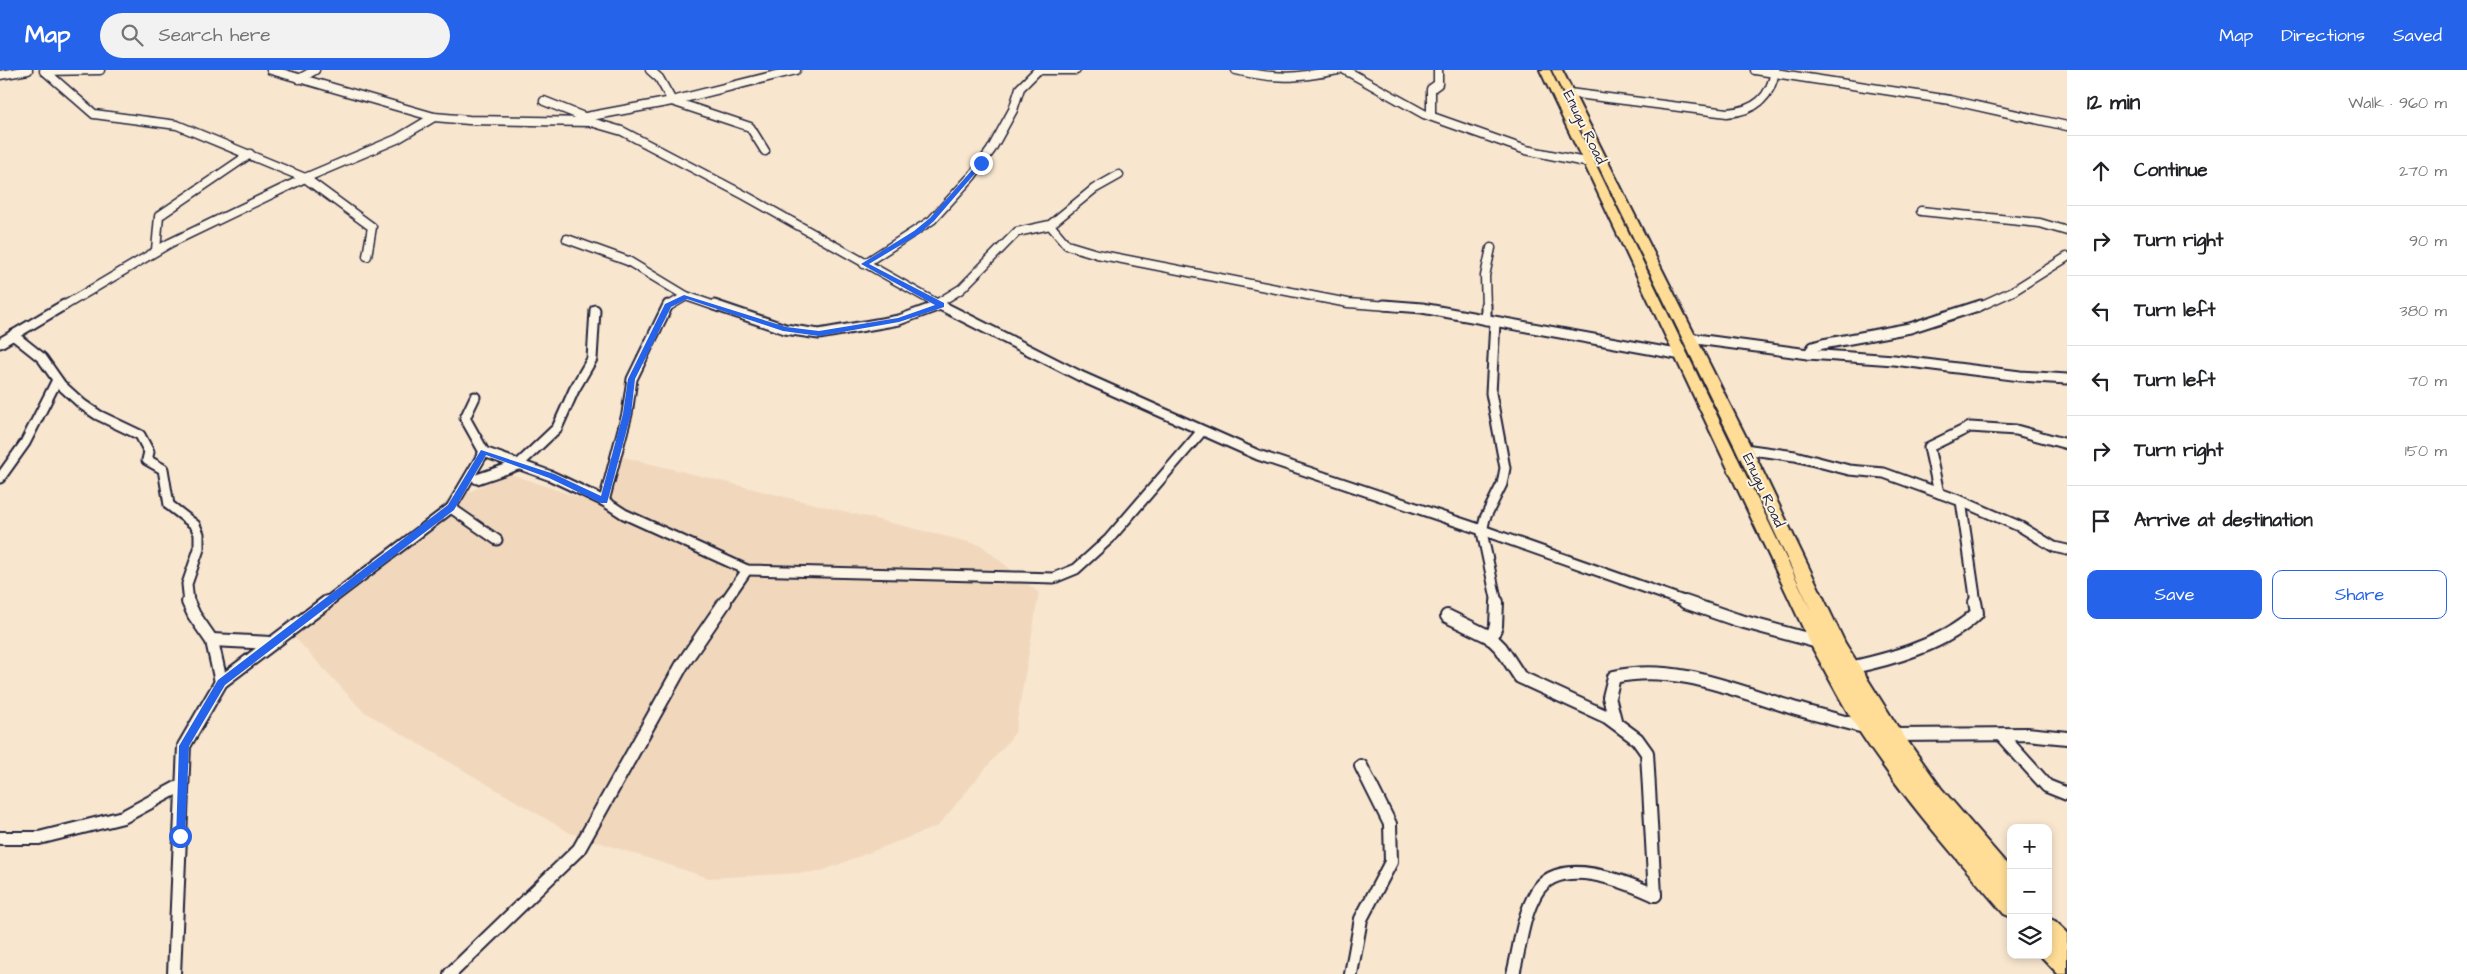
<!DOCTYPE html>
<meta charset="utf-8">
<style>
:root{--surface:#fff;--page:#f2f2f2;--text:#202124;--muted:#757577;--line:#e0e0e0;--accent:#2563eb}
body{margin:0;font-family:"Architects Daughter",sans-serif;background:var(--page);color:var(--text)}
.controls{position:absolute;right:15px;bottom:15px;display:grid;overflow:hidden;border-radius:10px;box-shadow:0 2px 8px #0003}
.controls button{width:45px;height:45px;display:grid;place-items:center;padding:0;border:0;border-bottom:1px solid var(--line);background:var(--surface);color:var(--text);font:25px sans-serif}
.stop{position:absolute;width:15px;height:15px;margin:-11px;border:4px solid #2563eb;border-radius:50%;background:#fff}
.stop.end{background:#2563eb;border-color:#fff;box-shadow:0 1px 5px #0008}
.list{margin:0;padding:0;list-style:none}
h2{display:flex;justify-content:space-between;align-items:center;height:65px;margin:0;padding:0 20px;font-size:21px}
h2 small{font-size:16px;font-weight:400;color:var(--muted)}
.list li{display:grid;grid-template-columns:32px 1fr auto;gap:15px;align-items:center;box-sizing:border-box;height:70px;padding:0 20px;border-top:1px solid var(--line)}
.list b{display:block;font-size:19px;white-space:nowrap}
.list em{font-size:16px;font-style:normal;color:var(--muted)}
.actions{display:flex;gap:10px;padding:15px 20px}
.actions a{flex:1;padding:11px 0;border:1px solid var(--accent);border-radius:10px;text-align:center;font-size:18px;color:var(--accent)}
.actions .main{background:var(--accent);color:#fff}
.icon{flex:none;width:28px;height:28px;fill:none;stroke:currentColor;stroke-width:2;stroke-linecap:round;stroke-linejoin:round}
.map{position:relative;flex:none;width:2067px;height:904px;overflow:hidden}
header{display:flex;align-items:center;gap:30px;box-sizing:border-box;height:70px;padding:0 25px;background:var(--accent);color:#fff}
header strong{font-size:24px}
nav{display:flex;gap:28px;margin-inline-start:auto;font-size:18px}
.search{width:350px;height:45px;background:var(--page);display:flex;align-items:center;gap:12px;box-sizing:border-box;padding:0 18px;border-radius:28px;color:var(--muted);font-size:19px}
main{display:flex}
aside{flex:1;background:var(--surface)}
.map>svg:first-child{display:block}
</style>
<header>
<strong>Map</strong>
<div class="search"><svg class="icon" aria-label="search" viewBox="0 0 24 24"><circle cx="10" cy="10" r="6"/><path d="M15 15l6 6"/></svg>Search here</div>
<nav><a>Map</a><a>Directions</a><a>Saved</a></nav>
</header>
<main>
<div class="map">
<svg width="2067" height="904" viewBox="0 0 2067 904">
<rect width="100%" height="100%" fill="#f8e6cf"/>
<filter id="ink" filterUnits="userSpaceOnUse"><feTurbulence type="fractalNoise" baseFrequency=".02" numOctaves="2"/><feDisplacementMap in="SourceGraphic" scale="10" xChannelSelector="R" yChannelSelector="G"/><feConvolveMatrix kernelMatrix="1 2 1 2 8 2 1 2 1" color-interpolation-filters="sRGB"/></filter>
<g filter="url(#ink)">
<path fill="#f1d8bd" d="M619 386 981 475 1039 523 1015 663 938 756 819 802 709 808 570 763 363 641 285 557 451 431 508 403 594 433Z"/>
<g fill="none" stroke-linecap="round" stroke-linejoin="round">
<defs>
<g id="minor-far2">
<path d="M271 0 434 47 469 50 591 52 622 61 746 126 943 237"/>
<path d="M650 0 659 8 672 31 750 57 765 81"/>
<path d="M1038 0H1076"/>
<path d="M1236 0C1277 10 1297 8 1338 0"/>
<path d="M1345 0 1424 44 1526 80 1590 93"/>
<path d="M1755 0 1950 30 2067 56"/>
<path d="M44 1 100 0"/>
<path d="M46 2 94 44 177 55 305 108"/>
<path d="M0 5 28 0"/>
<path d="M299 9 315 0"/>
<path d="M1569 23 1727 43C1755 41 1771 28 1775 0"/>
<path d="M544 31 589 49"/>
<path d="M1431 46V19L1438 14V0"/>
<path d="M586 47 672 31 796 0"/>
<path d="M1921 141 2040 153 2067 161"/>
<path d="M1050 155 1067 175 1097 184 1348 233 1403 237"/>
<path d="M567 169 628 191 686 226 718 237"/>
<path d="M156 180 159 146 250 84"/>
<path d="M367 186 372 157 305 108 397 69 434 47"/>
<path d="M864 194 932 150 972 106 991 80 1013 40 1020 18 1038 0"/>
<path d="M938 233 961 219 1017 162 1050 155 1094 119 1119 105"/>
<path d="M62 237 170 173 305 108"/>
<path d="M667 237 686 226"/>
<path d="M936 237 941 235"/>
<path d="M1486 237 1485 206 1491 178"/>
<path d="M1978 237 2013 221 2067 187"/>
</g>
<g id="minor-far1">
<path d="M668 235 632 309 627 344 604 431 624 444 747 500 1054 508 1076 499 1109 469 1202 361"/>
<path d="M714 235 785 259 819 264 899 250 940 235"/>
<path d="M940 235 1080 306 1258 385 1482 460 1689 533"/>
<path d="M1384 235 1422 238 1682 285"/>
<path d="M1486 235V250"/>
<path d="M1495 252 1491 323 1505 398 1502 414 1485 448 1482 462 1497 533"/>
<path d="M13 265 42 288 61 315 83 335 98 345 140 365 149 382 147 390 163 399 169 435 195 455 199 464V479L187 514 189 533"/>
<path d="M1689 268 1808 284 1894 290 2020 306 2067 309"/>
<path d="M0 273 64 235"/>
<path d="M1808 284 1813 277 1823 274 1910 258 1981 235"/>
<path d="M475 327 465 348 484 382 551 406 604 431"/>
<path d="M1744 379 1795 386 1849 400 1884 403 1961 431 1976 533"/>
<path d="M0 408 25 373 57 310"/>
<path d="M477 409 518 395 557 358 574 320 592 289 595 240"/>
<path d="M1939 423 1929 377 1970 357 2016 360 2067 374"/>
<path d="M1961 431 2021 457 2054 477 2067 480"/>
<path d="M451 438 497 470"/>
<path d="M326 533 451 438 484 382"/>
<path d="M724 533 747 500"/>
</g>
<g id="minor">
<path d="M188 532 194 545 212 571 221 612"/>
<path d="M1685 532 1737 550 1818 572"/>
<path d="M1447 546 1490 567 1501 578 1520 607 1607 647 1637 669 1647 683 1655 825"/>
<path d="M1491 569 1496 556 1497 532"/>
<path d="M212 570 271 573"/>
<path d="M1849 598C1892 589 1946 574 1977 543L1975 532"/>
<path d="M1615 650 1609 627 1614 607C1673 593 1734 620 1790 637 1816 645 1842 651 1868 658"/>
<path d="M1892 665 2027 664 2067 668"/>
<path d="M2001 665 2047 716 2067 724"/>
<path d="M0 768H39L123 747 182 715"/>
<path d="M174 904 184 676 221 612 327 532"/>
<path d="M450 904 579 779 682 595 725 532"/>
<path d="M1351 904 1361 849 1391 792 1390 754 1361 696"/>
<path d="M1513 904C1520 878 1522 847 1536 823 1558 784 1624 811 1655 825"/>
</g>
<g id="primary">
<path d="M1540 0H1550L1812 542 1736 379 1552 0H1562L1752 379 1845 573 1899 659 1941 718 2011 799V847L2004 844C1954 786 1903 728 1861 664 1843 636 1828 606 1812 577Z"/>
<path d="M2048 848 2055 851 2067 862V904H2058L2040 885H2048Z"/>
</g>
</defs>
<use href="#minor-far2" stroke="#22223b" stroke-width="11"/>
<use href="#minor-far1" stroke="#22223b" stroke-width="13"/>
<use href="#minor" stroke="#22223b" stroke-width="16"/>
<use href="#primary" stroke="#22223b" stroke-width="4"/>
<use href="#minor-far2" stroke="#fcf5e5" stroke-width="8"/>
<use href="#minor-far1" stroke="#fcf5e5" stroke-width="9"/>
<use href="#minor" stroke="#fcf5e5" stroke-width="12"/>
<use href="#primary" fill="#ffdd96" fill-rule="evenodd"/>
</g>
</g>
<path fill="#2563eb" d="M979 92 984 93 934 151 919 164 869 194 944 233V237L899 252 819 266 783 261 687 229 671 237 635 309 631 344 607 433H601L549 408 486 385 454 440 225 615 189 676 185 766 183 769H176L179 676 218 610 448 435 481 380 554 404 601 426 623 344 628 309 665 234 684 225 786 257 819 261 898 248 935 235 861 194 914 161 930 148Z"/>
<g text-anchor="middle" stroke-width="4" stroke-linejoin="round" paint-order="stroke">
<g font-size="15" fill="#22223b" stroke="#fcf5e5">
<text transform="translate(1585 57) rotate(64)" y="5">Enugu Road</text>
<text transform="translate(1764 420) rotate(65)" y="5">Enugu Road</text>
</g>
</g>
</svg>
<div class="controls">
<button>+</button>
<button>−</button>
<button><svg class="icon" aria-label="layers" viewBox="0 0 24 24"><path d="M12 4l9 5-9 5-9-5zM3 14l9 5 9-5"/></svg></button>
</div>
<div class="stop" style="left:180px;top:766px"></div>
<div class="stop end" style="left:981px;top:93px"></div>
</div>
<aside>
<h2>12 min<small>Walk · 960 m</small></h2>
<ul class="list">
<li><svg class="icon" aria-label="ahead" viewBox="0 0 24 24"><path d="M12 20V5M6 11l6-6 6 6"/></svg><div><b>Continue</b></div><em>270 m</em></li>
<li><svg class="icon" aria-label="right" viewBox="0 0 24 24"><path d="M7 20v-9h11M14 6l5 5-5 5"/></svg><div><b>Turn right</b></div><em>90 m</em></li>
<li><svg class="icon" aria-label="left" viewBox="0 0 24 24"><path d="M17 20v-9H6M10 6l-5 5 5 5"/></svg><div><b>Turn left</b></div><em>380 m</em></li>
<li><svg class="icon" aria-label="left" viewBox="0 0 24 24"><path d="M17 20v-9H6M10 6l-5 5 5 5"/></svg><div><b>Turn left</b></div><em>70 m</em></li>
<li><svg class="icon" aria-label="right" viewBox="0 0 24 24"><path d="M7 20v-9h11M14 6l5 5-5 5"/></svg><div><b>Turn right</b></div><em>150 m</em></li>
<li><svg class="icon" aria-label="arrive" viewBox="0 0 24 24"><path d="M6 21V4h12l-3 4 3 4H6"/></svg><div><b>Arrive at destination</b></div></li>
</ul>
<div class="actions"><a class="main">Save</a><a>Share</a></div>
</aside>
</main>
